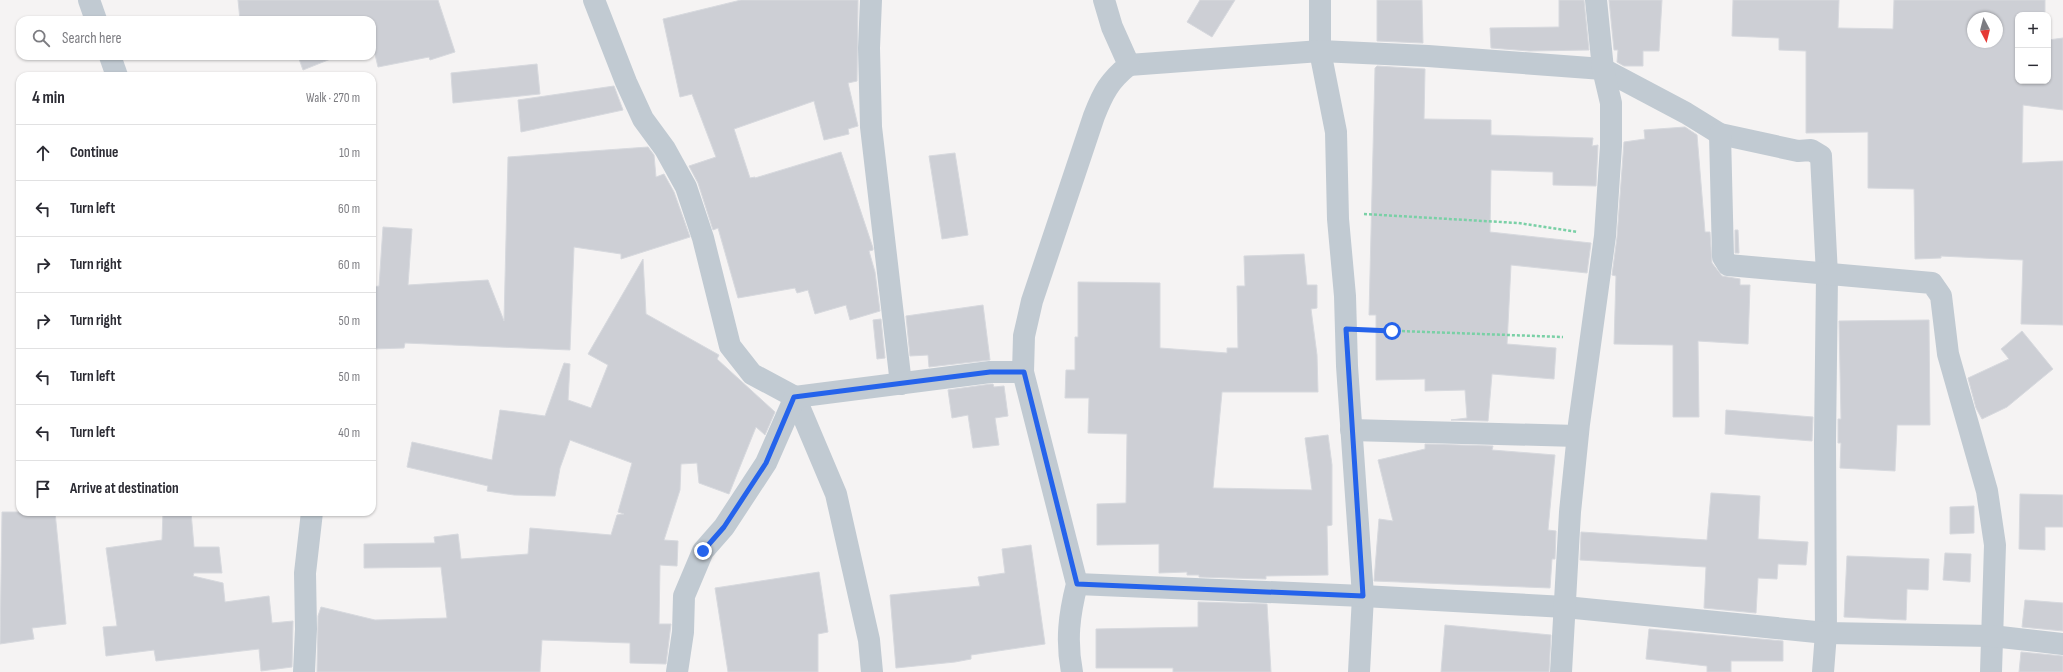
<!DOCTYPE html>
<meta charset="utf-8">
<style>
:root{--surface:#fff;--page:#f7f7f7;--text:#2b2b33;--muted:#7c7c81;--line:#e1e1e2}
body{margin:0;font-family:"Sofia Sans Condensed",sans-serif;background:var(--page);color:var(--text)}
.controls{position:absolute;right:12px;top:12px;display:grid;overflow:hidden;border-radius:8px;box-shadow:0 1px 3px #0004}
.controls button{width:36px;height:36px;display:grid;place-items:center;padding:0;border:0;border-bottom:1px solid var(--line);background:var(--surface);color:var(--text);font:20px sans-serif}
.compass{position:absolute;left:1967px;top:12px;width:36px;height:36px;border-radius:50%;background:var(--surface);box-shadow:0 1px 3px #0004;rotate:173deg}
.stop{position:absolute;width:12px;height:12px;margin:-9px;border:3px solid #2563eb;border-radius:50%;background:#fff}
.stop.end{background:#2563eb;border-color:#fff;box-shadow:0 1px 4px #0008}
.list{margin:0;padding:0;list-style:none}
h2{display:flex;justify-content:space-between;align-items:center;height:52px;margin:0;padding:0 16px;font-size:17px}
h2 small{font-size:13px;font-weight:400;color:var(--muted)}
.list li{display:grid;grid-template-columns:26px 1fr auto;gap:12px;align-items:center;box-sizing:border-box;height:56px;padding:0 16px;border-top:1px solid var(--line)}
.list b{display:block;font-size:15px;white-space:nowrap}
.list em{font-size:13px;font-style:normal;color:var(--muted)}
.icon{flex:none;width:22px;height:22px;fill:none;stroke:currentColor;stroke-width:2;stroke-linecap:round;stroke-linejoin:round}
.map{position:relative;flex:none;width:2063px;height:672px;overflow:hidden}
.search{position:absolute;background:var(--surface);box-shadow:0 1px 3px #0004;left:16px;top:16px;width:360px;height:44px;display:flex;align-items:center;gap:10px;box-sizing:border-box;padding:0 14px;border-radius:12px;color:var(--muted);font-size:15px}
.panel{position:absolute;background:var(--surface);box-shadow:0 1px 3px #0004;left:16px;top:72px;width:360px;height:444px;border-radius:12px}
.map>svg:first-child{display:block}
</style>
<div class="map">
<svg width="2063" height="672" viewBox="0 0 2063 672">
<rect width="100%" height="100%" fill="#f5f3f3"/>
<g fill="#cdcfd5" stroke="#d7d9de" fill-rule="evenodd">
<path d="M238 0H438L455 52 430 60 429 57 378 67 372 42V20H240Z"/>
<path d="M741 0H858L857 81 848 83 858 126 848 129 849 134 824 140 814 101 734 129 750 178 755 177V178L841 152 873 248V250L869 251 875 272 880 311 850 320 846 305 815 314 808 290 797 293 795 288 738 298 718 228 713 230 698 183 689 166 716 157 692 94 680 97 663 19Z"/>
<path d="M1200 0H1235L1212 37 1187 22Z"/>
<path d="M1377 0H1422L1423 43 1377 41Z"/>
<path d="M1559 0H1584L1589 50 1529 51 1491 48 1490 28 1559 27Z"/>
<path d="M1609 0H1662L1659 51H1643V66H1624L1617 62 1618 50H1614Z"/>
<path d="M1733 0H1839L1838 28 1893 29 1894 0H2045V15H2018V81H2048V40L2063 38V110L2023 105 2022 163 2063 161V325L2021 324 2023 260 1941 256V258L1915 259 1914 189 1868 188V132L1806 133V51L1779 50V38L1732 36ZM1973 18H1997V42H1973Z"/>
<path d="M298 56H338L303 70Z"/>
<path d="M537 64 540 94 453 103 451 73Z"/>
<path d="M1377 66 1425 69 1424 119 1491 120V135L1593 138 1592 146 1598 145 1596 186 1553 185V172L1491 170 1490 232 1591 243 1587 273 1511 265 1507 344 1556 348 1554 379 1492 374 1488 421 1451 420 1467 418 1465 390 1425 391V379L1376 380V315H1369L1375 68Z"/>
<path d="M614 86 623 110 521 132 518 100Z"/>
<path d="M1685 127 1697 135 1705 232H1710L1712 263 1722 276 1740 279V285H1750L1748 344 1698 341 1699 417H1673V345L1614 344 1616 276 1612 275 1617 237 1624 142 1645 139 1644 130Z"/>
<path d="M648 147 654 155 656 177 664 174 674 192 690 237 621 259V254L574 247 570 350 405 343 404 348 372 349V287L379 286 383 227 412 229 408 285 488 280 504 321 508 157Z"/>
<path d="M955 153 968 235 942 239 929 156Z"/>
<path d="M1735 230H1738L1739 253H1735Z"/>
<path d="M1304 254 1307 285H1317V308L1311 309 1317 355 1318 392H1222L1213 488 1312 490 1305 438 1328 435 1332 465V525L1327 526 1328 575 1266 576V579L1199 577V575H1187V572L1159 573V544L1097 545V504L1126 503 1127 434 1088 433 1089 398H1065L1066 370H1075V337H1078V282L1160 283V348L1227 353V348H1238L1237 286H1245L1244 256Z"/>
<path d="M643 259 646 314 719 355 717 359 775 412 765 435 756 427 729 494 699 483 697 463 681 464 680 490 664 540 678 541 677 566 660 565 659 624H671L666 664 630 663V643L542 640 540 672H317L318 616 321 607 375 620 447 618 441 567 364 568V544L435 543 434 537 458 534 461 559 528 554 530 528 611 535 617 515 624 514 618 512 632 463 570 440 560 468 555 496 514 495 487 491 488 486 407 467 412 442 492 460 500 410 545 416 564 363 570 364 568 400 591 408 608 365 588 354Z"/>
<path d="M983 305 990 360 929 367 928 355 910 356 906 316Z"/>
<path d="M881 319 885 358 877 359 873 320Z"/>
<path d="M1929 320 1930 425H1897L1895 471 1840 468 1841 443H1838V419H1841L1839 321Z"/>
<path d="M2022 331 2053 369 2007 407 1982 419 1976 408 1968 378 2009 359 2001 349Z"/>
<path d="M991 384H993L994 387 1004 386 1008 416 995 418 999 445 973 448 968 415 952 418 948 390Z"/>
<path d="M1726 410 1813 417 1812 441 1725 434Z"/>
<path d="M1425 444 1493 446 1492 450 1555 455 1548 530 1556 531 1555 559H1552L1550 588 1374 581 1379 519 1393 521 1378 460 1425 449Z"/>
<path d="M1711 493 1760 496 1758 539 1808 542 1806 565 1778 564 1777 579 1758 578 1756 613 1704 608 1706 567 1580 560 1581 532 1707 540Z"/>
<path d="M2020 494 2063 495V527H2045V550L2019 549Z"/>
<path d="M1974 506V533L1950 534V507Z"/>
<path d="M2 512H55L66 624 32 628 34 639 0 644Z"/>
<path d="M163 512H191L194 547H219L222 573H194L193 576 223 583 225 602 269 596 272 623 293 621 292 667 261 671 259 649 156 661 154 650 106 656 103 627 117 626 106 548 162 540Z"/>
<path d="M1031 545 1045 644 971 655V659L955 662 896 668 890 595 980 586 978 577 1005 573 1002 549Z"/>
<path d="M1945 553 1971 554 1970 582 1943 580Z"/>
<path d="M1847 556 1929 559 1928 590 1907 589 1906 620 1844 617Z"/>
<path d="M819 572 828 632 818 634V672H728L715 588Z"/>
<path d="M2025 600 2063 603V631L2022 627Z"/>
<path d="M1198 602 1267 604 1271 672H1173V668H1096V629L1198 627Z"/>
<path d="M1445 625 1551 635 1549 672H1441Z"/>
<path d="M1649 629 1783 641V661H1731V672H1707V666L1646 659Z"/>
<path d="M2021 652 2063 656V672H2019Z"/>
</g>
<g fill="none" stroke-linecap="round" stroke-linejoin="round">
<g stroke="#7ad0a6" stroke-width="2.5" stroke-dasharray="3 2" stroke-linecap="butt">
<path d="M1364 214 1518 223 1578 232"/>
<path d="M1372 330 1563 337"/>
</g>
<g stroke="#c1cad2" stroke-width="22">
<path d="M89 0 96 20"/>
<path d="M594 0 626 82 643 119 665 149 686 187 703 238 730 346 752 374 795 397 836 494 869 640 872 672"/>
<path d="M871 0 869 48 871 127 901 384"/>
<path d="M1320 0V51L1336 132 1338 219 1345 296 1347 366 1363 596 1359 672"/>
<path d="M110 56 117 76"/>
<path d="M1129 65 1320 51 1428 56 1603 69 1686 113 1720 134 1798 151 1811 150 1821 156 1827 275 1825 441 1826 633 1823 672"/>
<path d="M1720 134 1723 257 1728 265 1932 283 1941 296 1948 354 1987 491 1995 545 1991 672"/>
<path d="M1351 430 1577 436"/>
<path d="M1077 584 1363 596 1565 607 1826 633 1992 636 2063 644"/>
<path d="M304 672 306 629 305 573 312 512"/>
<path d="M677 672 683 632 684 596 703 551 724 527 766 463 795 397 990 372H1023"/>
<path d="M1072 672C1066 641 1069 615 1077 584L1023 372 1024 336 1032 301 1094 116C1103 93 1109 81 1129 65L1112 27 1104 0"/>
<path d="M1561 672 1570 512 1579 424 1605 236 1611 146V103L1603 69 1596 0"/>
</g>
</g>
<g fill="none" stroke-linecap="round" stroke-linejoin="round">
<path stroke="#2563eb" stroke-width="5" d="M703 551 724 527 766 463 794 397 990 372H1024L1077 584 1363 596 1346 329 1392 331"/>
</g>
</svg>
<div class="controls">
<button>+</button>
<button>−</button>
</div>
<svg class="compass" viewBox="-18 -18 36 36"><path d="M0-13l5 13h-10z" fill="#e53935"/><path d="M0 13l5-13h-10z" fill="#7c7c81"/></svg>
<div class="stop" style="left:1392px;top:331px"></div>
<div class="stop end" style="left:703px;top:551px"></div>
<div class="search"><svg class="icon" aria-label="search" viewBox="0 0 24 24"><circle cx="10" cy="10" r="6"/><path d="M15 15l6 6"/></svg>Search here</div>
<section class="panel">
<h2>4 min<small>Walk · 270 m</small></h2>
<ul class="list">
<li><svg class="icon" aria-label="ahead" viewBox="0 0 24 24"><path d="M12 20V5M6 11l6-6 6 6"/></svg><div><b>Continue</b></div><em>10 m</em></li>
<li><svg class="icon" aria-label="left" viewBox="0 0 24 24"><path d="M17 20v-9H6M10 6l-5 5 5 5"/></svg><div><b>Turn left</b></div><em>60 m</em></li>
<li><svg class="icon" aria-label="right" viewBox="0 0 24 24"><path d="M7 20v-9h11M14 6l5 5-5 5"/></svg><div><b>Turn right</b></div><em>60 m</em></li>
<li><svg class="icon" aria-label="right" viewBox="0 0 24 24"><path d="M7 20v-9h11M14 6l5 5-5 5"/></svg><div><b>Turn right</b></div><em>50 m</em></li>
<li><svg class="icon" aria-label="left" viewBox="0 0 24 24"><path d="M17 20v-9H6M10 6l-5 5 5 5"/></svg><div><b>Turn left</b></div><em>50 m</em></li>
<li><svg class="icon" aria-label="left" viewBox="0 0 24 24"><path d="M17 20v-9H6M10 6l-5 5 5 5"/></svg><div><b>Turn left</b></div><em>40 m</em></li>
<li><svg class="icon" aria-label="arrive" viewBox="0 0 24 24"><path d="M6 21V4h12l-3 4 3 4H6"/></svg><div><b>Arrive at destination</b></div></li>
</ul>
</section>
</div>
